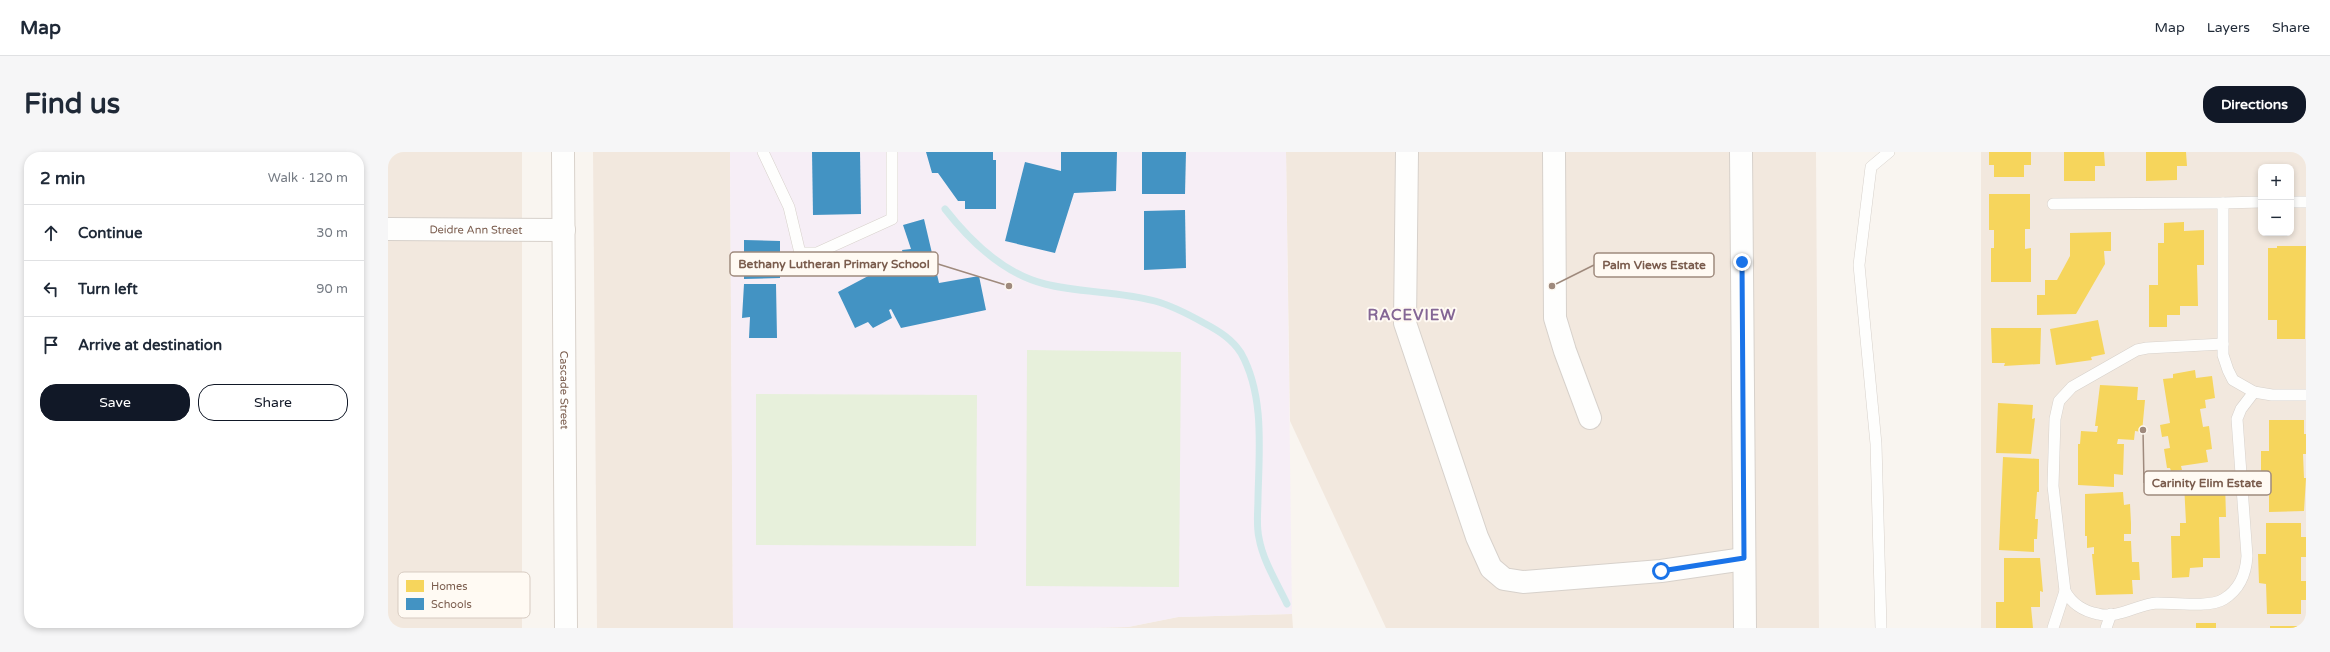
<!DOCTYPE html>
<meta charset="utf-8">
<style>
:root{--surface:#fff;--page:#f6f6f7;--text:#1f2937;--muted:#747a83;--line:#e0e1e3;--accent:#111827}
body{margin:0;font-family:"Varela Round",sans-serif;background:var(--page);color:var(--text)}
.controls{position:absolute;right:12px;top:12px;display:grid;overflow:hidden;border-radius:8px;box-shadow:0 2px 6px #0003}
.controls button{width:36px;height:36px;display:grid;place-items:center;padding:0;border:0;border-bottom:1px solid var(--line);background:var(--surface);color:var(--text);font:20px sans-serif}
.stop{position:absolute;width:12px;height:12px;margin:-9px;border:3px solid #1a73e8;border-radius:50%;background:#fff}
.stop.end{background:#1a73e8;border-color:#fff;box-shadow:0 1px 4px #0008}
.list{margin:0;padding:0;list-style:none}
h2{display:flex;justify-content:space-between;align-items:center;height:52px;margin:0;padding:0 16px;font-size:17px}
h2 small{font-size:13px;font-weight:400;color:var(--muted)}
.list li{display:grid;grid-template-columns:26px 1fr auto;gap:12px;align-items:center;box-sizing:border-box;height:56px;padding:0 16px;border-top:1px solid var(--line)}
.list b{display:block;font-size:15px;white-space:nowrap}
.list em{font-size:13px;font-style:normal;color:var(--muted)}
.actions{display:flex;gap:8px;padding:12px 16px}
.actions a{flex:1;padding:9px 0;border:1px solid var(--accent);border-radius:16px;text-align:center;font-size:14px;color:var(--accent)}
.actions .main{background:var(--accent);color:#fff}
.icon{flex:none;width:22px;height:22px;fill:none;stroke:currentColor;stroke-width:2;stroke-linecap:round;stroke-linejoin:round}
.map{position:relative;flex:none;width:1918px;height:476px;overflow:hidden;border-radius:16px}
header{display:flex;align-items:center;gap:24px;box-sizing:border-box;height:56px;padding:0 20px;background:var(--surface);border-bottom:1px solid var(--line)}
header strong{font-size:19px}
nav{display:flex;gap:22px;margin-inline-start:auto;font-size:14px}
.intro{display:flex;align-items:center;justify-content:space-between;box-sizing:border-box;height:96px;padding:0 24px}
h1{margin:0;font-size:28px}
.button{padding:10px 18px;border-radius:16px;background:var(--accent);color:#fff;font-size:14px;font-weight:700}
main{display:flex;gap:24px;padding:0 24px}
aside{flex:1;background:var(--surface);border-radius:16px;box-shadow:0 2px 6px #0003}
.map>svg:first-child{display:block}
</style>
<header>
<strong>Map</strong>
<nav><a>Map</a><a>Layers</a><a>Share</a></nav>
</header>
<div class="intro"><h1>Find us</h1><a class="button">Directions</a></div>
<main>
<aside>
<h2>2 min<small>Walk · 120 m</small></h2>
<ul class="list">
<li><svg class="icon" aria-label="ahead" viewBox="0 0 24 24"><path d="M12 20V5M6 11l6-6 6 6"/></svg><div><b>Continue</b></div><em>30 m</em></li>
<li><svg class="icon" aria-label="left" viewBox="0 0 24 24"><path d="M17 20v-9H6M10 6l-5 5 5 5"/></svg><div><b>Turn left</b></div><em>90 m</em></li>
<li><svg class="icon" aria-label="arrive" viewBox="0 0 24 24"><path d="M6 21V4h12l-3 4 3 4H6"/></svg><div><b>Arrive at destination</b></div></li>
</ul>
<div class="actions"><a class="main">Save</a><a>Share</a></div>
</aside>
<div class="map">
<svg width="1918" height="476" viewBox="0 0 1918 476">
<rect width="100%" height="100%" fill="#f9f5f0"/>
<g fill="#f2e8de" fill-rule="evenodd">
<rect x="0" y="0" width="134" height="476"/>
<path d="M205 0H342L345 476H209Z"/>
<path d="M898 0H1428L1431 476H998L902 269Z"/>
<path d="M1593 0H1918V476H1593ZM1873 15H1903V81H1873Z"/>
<path d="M904 462 905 476H699L740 475 790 465Z"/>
</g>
<path fill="#f6eef6" d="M342 0H898L904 462 790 465 740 475 699 476H345Z"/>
<g fill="#e7f0db">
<path d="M639 198 793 200 791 435 638 434Z"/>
<path d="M368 242 589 243 588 394 368 393Z"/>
</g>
<g fill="#f6d55c">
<path d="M1601 0H1643V13H1636V25H1606V13H1601Z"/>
<path d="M1676 0H1716L1717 14H1707V29H1676Z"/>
<path d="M1758 0H1798L1799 14H1789V28L1758 29Z"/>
<path d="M1601 42H1642V77H1637V97L1643 96V130H1603V96H1606V78H1601Z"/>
<path d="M1796 70V79L1816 78V113H1809L1810 154H1792V163H1779V175H1761V133H1770V91H1776V71Z"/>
<path d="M1723 80V99H1716L1717 112 1688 162 1649 163V143H1657V128H1669L1682 104V81Z"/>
<path d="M1889 94H1918L1917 187H1889V168H1880V96H1889Z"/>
<path d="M1710 168 1717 202 1703 205 1704 208 1668 213 1662 177Z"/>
<path d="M1603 176H1653L1652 212 1616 214 1617 211H1604Z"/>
<path d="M1807 218 1808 226 1824 224 1827 246 1817 248 1818 256 1812 257 1815 275 1821 274 1824 297 1818 298 1820 310 1793 314 1794 318 1783 319 1782 316H1779L1776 297 1782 296 1780 284 1774 285 1772 273 1782 271 1775 227 1785 226V222Z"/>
<path d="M1712 233 1750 235 1749 248H1757L1754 280 1747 279 1746 288 1730 287 1729 292H1736L1735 323 1726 322V335L1690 333V292H1692L1693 279 1709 280 1710 274H1707Z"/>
<path d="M1610 251 1645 253 1644 267 1647 266 1643 302 1608 301Z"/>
<path d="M1881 268H1916V282H1918V302H1915L1916 326H1918L1916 359 1881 360V328L1873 329V299H1881Z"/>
<path d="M1615 305 1651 307V340H1649L1647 367H1650L1649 387H1646V400L1611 398Z"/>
<path d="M1837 330 1838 365H1831L1832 406H1815V415L1802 416 1801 425 1784 426 1783 384H1792V371H1798L1796 331Z"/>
<path d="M1735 340 1736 353 1742 352 1743 371V382H1736V389H1743L1744 410H1751L1752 428H1744L1745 442 1708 443 1704 402H1706V395L1699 396V384H1697V342Z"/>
<path d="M1878 371H1913V385H1918V405H1913V429H1918V448H1913V462H1879L1878 432 1871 431 1870 402H1878Z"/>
<path d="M1616 406H1652L1655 440 1652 439V455H1643L1645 476H1608V450H1616Z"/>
<rect x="1808" y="471" width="20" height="5"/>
<rect x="1882" y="474" width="35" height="2"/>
</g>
<g fill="#4393c3">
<path d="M424 0H472L473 62 425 63Z"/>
<path d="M538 0H605V8H608V57H577V49H570L550 21H544Z"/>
<path d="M673 0H729L728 39 686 41 667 101 617 89 637 10 673 19Z"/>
<path d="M754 0H798L797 42H754Z"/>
<path d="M797 58 798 116 756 118V59Z"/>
<path d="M536 67 551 131 591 124 598 158 513 176 503 157 501 158 504 166 485 176 480 170 467 176 450 140 516 105 514 98 523 97 515 73Z"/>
<path d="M356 88 392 89V126L356 127Z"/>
<path d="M356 132H388L389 186H361L362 165 354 166Z"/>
</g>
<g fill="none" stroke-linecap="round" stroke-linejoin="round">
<path stroke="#d0e8ea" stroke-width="7" d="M557 57C582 89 616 122 657 132 692 141 731 139 767 149 785 154 800 162 816 171 831 179 844 187 853 201 877 244 871 299 870 346 870 359 868 373 871 386 875 409 889 431 899 452"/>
<defs>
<g id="lane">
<path d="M375 0 401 55 412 101H429L504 67V0"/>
<path d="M1873 50 1835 51V203L1840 218 1845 228 1866 240 1884 243H1918"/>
<path d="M1903 50H1918"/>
<path d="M1665 52 1835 51"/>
<path d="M1835 192 1759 196 1749 198 1684 235 1671 249 1667 267 1665 334 1677 439C1684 452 1695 459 1710 462 1730 467 1750 452 1769 451 1786 451 1822 456 1836 447 1852 437 1858 422 1859 404L1849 267 1853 257 1866 240"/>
<path d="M1493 476 1488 292 1471 113 1483 15 1501 0"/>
<path d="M1665 476 1677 439"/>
<path d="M1718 476 1723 462"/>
</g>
<g id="street">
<path d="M1019 0 1017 171 1089 385 1103 416 1116 427 1135 430 1273 419 1356 407"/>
<path d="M1166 0 1167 166 1177 199 1202 266"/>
<path d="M1353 0 1357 476"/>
<path id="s1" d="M0 77 176 78"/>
</g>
<g id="secondary">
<path id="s2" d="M175 0 178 476"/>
</g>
</defs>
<use href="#lane" stroke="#d7d1cb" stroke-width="12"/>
<use href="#street" stroke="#d7d1cb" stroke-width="24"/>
<use href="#secondary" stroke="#d9d2cb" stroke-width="24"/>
<use href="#lane" stroke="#fefefd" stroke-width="11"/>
<use href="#street" stroke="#fefefd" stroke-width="22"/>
<use href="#secondary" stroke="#fefefd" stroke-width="22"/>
</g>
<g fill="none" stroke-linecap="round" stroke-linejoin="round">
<path stroke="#1a73e8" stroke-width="5" d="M1273 419 1356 406 1354 110"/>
</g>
<g text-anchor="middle" stroke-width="4" stroke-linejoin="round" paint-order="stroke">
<g font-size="11" fill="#7a5c4d" stroke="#fffaf3">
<text dy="4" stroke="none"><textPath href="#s1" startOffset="88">Deidre Ann Street</textPath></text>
<text dy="4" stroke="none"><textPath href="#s2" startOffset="238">Cascade Street</textPath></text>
</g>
<g font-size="15" font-weight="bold" letter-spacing="1" fill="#846695" stroke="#fffaf3">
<text x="1024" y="168">RACEVIEW</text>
</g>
</g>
<rect x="10" y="420" width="132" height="46" rx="6" fill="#fffaf3" stroke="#d7cbc1" stroke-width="1"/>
<rect x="18" y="428" width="18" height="12" fill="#f6d55c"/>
<rect x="18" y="446" width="18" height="12" fill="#4393c3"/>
<g font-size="11" fill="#7a5c4d">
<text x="43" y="438">Homes</text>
<text x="43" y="456">Schools</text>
</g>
<path fill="none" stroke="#9f8a7d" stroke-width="1.5" d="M621 134L550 112M1164 134L1206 113M1755 278L1756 331"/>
<g fill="#9f8a7d" stroke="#fffaf3" stroke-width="1.5">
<circle cx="621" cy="134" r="4"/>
<circle cx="1164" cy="134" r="4"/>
<circle cx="1755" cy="278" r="4"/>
</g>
<g fill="#fffaf3" stroke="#9f8a7d" stroke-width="1.5">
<rect x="342" y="100" width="208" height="24" rx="4"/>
<rect x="1206" y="101" width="120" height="24" rx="4"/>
<rect x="1756" y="319" width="127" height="24" rx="4"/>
</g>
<g font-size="12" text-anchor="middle" font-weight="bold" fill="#7a5c4d">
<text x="446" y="116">Bethany Lutheran Primary School</text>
<text x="1266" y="117">Palm Views Estate</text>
<text x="1819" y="335">Carinity Elim Estate</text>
</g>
</svg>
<div class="controls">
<button>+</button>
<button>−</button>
</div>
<div class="stop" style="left:1273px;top:419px"></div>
<div class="stop end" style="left:1354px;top:110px"></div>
</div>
</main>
